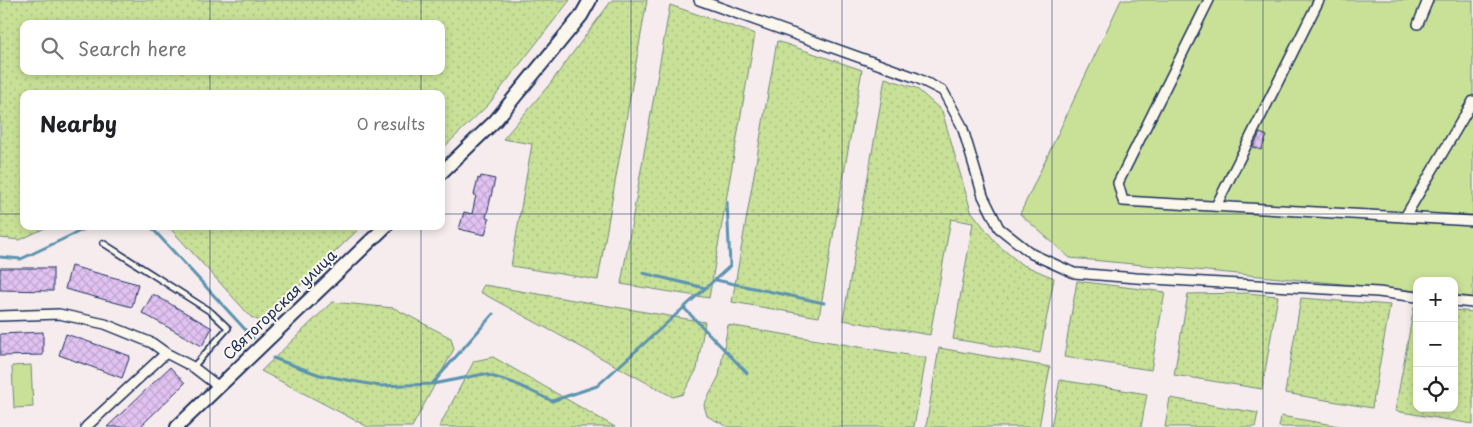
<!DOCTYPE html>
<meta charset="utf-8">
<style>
:root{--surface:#fff;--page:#f6f6f6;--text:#202124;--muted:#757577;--line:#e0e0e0}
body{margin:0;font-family:"Playpen Sans",sans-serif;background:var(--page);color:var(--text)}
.controls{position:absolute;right:15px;bottom:15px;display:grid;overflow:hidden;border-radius:10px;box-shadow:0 2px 8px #0003}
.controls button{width:45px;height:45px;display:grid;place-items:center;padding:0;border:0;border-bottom:1px solid var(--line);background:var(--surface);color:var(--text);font:25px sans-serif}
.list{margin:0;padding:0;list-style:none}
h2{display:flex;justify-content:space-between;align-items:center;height:65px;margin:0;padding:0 20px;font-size:21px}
h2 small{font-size:16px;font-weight:400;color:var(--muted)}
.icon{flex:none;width:28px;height:28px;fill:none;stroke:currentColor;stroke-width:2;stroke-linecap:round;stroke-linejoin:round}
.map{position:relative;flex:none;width:1473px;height:427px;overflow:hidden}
.search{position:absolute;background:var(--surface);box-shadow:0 2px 8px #0003;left:20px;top:20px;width:425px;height:55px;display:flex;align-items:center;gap:12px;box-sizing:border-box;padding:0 18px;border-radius:10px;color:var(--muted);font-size:19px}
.panel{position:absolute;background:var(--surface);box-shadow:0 2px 8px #0003;left:20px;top:90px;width:425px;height:140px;border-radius:10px}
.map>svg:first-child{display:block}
</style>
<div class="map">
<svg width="1473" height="427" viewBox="0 0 1473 427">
<defs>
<pattern id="grass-dots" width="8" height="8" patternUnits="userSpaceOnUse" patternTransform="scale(1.25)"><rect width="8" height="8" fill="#c8e197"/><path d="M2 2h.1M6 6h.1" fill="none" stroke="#abc185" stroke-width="1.8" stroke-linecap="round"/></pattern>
<pattern id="building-cross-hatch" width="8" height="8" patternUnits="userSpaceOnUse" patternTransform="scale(1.25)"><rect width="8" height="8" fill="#e1c2f0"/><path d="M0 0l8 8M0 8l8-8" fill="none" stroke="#c0a7d0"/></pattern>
</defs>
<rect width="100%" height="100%" fill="#f6eced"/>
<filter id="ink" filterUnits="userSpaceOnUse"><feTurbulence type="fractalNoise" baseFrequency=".02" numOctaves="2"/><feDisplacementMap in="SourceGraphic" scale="10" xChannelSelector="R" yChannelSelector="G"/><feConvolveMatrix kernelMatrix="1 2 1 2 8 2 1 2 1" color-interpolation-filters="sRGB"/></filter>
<g filter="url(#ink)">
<g fill="url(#grass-dots)" stroke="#72887a" fill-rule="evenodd">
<path d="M0 0H570L488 105 441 150V94H24V226H49L20 240 0 238ZM24 24H441V71H24Z"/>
<path d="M612 0H647L598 280 511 266 532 144 503 139 549 85Z"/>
<path d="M670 5 755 34 709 298 621 284Z"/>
<path d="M777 41 862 70 819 317 732 302Z"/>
<path d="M885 78 916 88 942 111 971 211 998 245 1021 264 1054 278 1040 353 953 339 973 223 951 219 930 335 843 320Z"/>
<path d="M168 226H362L262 322 251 317Z"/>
<path d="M1077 281 1165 292 1151 370 1064 357Z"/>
<path d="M484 285 705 322 697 369 683 394 673 397 480 292Z"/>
<path d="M1247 293 1278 296 1262 389 1174 375 1188 294Z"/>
<path d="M1301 298 1390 305 1372 408 1285 393Z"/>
<path d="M332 302 394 308 451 338 454 349 412 427H368L261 371Z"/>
<path d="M1414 307H1417V408H1454V310L1473 312V424L1395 411Z"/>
<path d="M728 325 926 358 914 427H728L707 416 704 405 719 376Z"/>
<path d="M939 348 1050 367 1039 427H926Z"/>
<path d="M493 357 615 427H439L474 361Z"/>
<path d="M1060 380 1147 394 1141 427H1051Z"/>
<path d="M1170 398 1258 413 1255 427H1165Z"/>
<path d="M1281 416 1345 427H1279Z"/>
</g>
<g fill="#c8e197" stroke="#72887a">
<path d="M1121 0H1473V297L1454 295V281H1417V291L1070 258 1020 214Z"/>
<path d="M31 365 33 407 14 408 12 366Z"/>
</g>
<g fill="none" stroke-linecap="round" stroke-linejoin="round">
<g stroke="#5c93b0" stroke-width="3">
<path d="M150 226 253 338"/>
<path d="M0 257 21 259 91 226"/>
<path d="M643 273 705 288"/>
<path d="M716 280 824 303"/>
<path d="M684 308 747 373"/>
<path d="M273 358 320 375 380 386 433 384 484 374 514 383 552 401 597 386 730 266 727 202"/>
<path d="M433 383 493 314"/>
</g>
</g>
<g fill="url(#building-cross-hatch)" stroke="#1b2f5e">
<path d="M1260 133 1267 136 1261 150 1253 147Z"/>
<path d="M481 176 495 179 486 218 489 219 485 235 459 229 464 212 472 214 476 195H474L477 183 478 178 480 179Z"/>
<path d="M71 266 138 284 132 307 65 289Z"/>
<path d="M0 268H53V291L0 290Z"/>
<path d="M153 294 212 328 202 346 142 313Z"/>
<path d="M43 332V355L0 356V334Z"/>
<path d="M66 334 130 356 122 378 59 355Z"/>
<path d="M170 367 185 383 140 427H107Z"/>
</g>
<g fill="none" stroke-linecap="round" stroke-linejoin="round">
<defs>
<path id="lane" d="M103 243 211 312 228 328 193 367"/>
<g id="street">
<path d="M699 0 917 78 943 91 962 126 983 196 999 228 1032 254 1074 273 1136 278 1378 292 1417 297"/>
<path d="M1209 0 1118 183 1123 201 1473 221"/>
<path d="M1418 24 1428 0"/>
<path d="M1216 206 1319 0"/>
<path d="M1405 217 1473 101"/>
<path d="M1454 301 1473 303"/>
<path d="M0 316 59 314 105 324 152 343 166 353 193 367 219 387"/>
<path d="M86 427 166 353"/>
</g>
<g id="secondary">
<path d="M441 173 495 121 581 16 590 0"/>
<path d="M177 427 386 226"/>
</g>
</defs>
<use href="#lane" stroke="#1b2f5e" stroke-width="8"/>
<use href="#street" stroke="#1b2f5e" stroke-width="12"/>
<use href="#secondary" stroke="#1b2f5e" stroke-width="16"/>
<use href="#lane" stroke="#fbf7ec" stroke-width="4.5"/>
<use href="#street" stroke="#fbf7ec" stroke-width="9"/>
<use href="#secondary" stroke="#fbf7ec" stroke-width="12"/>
</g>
</g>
<path fill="none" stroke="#1b2f5e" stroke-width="1" stroke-opacity="0.55" d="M210 0V24M421 0V24M631 0V427M842 0V427M1052 0V427M1263 0V427M210 71V94M421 71V94M0 214H24M441 214H1473M210 226V427M421 226V427"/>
<g text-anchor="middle" stroke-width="4" stroke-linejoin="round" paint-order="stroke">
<g font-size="15" fill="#1b2f5e" stroke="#fbf7ec">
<text transform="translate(280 305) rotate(-44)" y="5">Святогорская улица</text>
</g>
</g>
</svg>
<div class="controls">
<button>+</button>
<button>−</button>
<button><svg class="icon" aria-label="locate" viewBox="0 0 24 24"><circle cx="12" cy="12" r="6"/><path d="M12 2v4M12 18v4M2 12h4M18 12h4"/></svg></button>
</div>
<div class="search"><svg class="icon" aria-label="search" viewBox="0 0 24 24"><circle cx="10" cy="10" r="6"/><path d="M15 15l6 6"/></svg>Search here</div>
<section class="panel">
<h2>Nearby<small>0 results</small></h2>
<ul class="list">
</ul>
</section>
</div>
